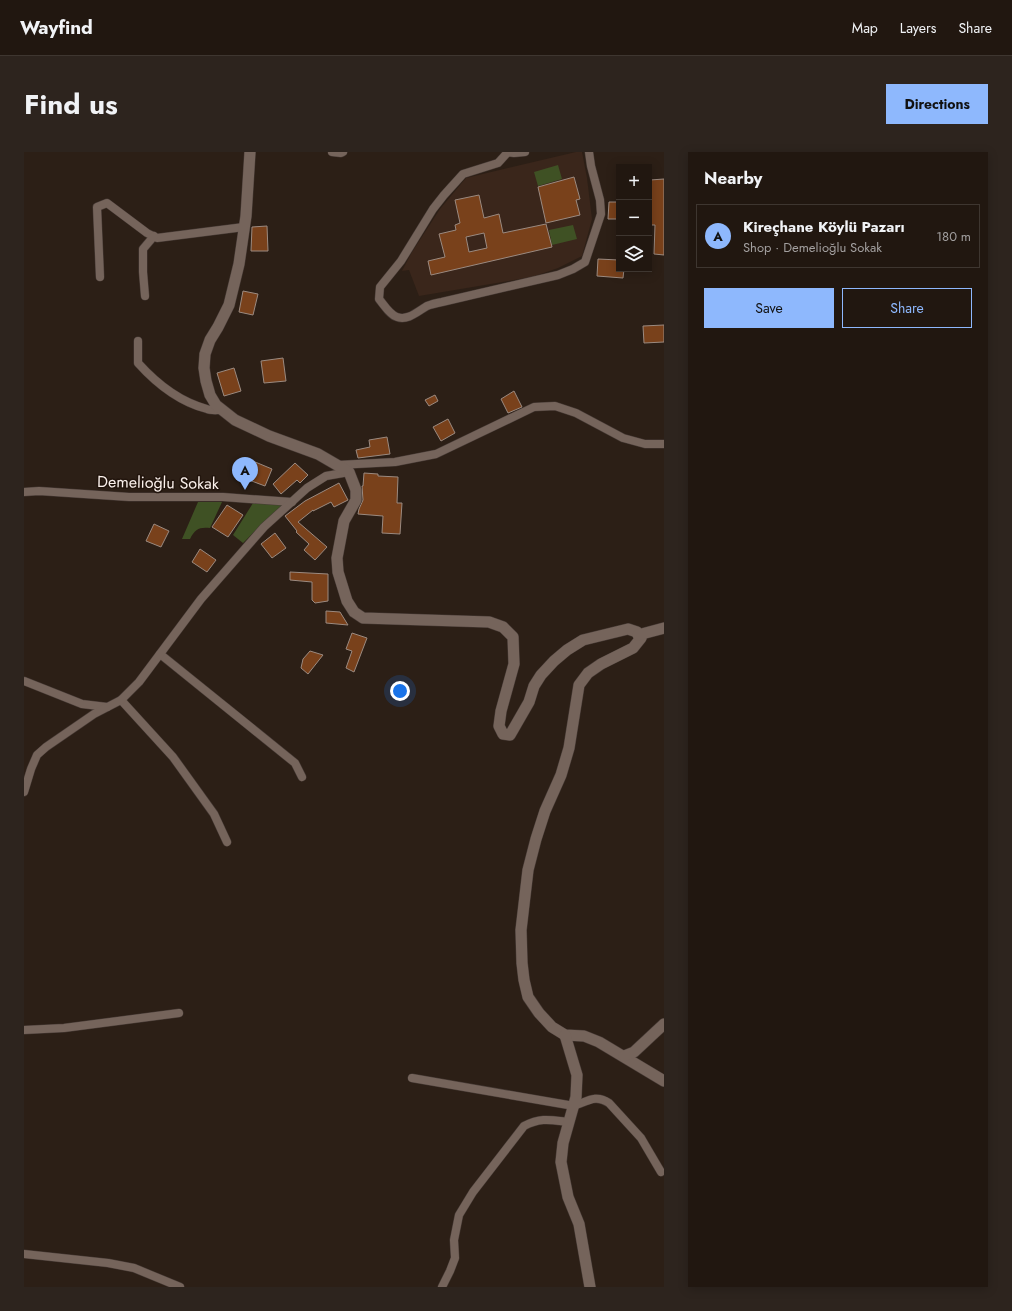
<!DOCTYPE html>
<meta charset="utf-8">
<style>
:root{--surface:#211710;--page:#2d241e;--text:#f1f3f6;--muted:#a29f9f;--line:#3e3630;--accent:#8eb8fd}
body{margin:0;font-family:Jost,sans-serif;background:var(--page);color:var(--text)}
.controls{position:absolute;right:12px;top:12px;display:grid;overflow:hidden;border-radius:0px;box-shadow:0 2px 10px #0003}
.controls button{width:36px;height:36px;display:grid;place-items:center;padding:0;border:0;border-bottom:1px solid var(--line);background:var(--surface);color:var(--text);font:20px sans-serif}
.you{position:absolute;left:376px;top:539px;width:14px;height:14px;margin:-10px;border:3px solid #fff;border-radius:50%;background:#1a73e8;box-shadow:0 0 0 6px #1a73e833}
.badge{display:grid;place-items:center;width:26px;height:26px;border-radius:50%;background:var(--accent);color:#111;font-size:13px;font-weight:700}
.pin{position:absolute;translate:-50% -33px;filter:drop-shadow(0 1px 2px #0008)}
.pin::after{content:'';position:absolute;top:21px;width:14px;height:12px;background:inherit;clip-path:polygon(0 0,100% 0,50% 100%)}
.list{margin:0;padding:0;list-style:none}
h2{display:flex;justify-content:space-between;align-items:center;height:52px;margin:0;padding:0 16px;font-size:17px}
h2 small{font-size:13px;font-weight:400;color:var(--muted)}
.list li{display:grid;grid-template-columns:26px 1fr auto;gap:12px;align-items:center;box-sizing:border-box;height:64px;margin:0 8px 8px;padding:0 8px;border:1px solid var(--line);border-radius:0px}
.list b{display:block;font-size:15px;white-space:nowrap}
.list p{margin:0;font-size:13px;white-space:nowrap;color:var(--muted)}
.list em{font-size:13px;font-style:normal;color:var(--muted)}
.actions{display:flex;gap:8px;padding:12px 16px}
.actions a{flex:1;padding:9px 0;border:1px solid var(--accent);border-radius:0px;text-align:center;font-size:14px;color:var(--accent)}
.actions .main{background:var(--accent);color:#111}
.icon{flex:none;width:22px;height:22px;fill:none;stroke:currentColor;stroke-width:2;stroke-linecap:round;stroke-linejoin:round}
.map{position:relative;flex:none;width:640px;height:1135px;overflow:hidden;border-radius:0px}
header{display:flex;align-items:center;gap:24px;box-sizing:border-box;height:56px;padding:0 20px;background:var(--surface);border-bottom:1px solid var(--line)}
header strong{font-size:19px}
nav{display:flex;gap:22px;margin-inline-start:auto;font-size:14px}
.intro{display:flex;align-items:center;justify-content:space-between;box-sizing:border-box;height:96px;padding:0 24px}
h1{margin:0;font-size:28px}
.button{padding:10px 18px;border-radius:0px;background:var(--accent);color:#111;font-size:14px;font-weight:700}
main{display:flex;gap:24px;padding:0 24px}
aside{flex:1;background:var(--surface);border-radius:0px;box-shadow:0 2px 10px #0003}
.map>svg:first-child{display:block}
</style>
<header>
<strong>Wayfind</strong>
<nav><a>Map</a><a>Layers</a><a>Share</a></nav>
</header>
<div class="intro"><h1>Find us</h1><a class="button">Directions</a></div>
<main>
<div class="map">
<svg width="640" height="1135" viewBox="0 0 640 1135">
<rect width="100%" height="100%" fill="#2c1f16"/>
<path fill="#3a261b" d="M552 0H558L563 26 568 67 558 104 534 116 508 125 395 144 385 118 378 119 388 100 416 57 442 26Z"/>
<g fill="#3f5124">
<path d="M534 13 538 27 514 34 510 20Z"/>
<path d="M549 73 553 87 528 93 525 78Z"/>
<path d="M174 350H198L186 376C175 375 171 377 166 387H158Z"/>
<path d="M229 351 260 353 233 377 219 391 209 383Z"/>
</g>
<g fill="#79411b" stroke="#9b8a80" fill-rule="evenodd">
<path d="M550 25 556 47 552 48 556 63 522 71 514 35Z"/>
<path d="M640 27V103L630 102 631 73H626L627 51 626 28Z"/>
<path d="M455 43 460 66 475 62 479 81 522 72 528 95 407 123 404 109 421 105 415 82 432 78 431 73 436 71 431 48ZM460 81 463 96 445 100 442 85Z"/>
<path d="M585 50H595V67H584Z"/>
<path d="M243 74 244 99H227L228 75Z"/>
<path d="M574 107 595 108V117H600L599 126 573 124Z"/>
<path d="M219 139 234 142 229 163 215 160Z"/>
<path d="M640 173V190L620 191 619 174Z"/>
<path d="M259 206 262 229 240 231 237 209Z"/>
<path d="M210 216 217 239 200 244 193 221Z"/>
<path d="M490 239 498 255 484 261 477 247Z"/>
<path d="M411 243 414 249 405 254 401 248Z"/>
<path d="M424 267 431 281 417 289 409 275Z"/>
<path d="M363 285 366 302 334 306 332 298 346 295 345 288Z"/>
<path d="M224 307 248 317 241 334 217 325Z"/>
<path d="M271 311 284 323 276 331 273 328 257 342 249 332Z"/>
<path d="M340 321 354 322V324L374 325 373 351H378L376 382 358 381 359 364 334 362 335 357 339 348 338 334H339Z"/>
<path d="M315 331 324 348 310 355 307 350 289 359V358L274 370 303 395 291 408 280 398 285 392 272 380 273 379 261 364 281 349Z"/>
<path d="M203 353 219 363 204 385 188 375Z"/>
<path d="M130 372 145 379 137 395 122 389Z"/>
<path d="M251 381 262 396 248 406 237 392Z"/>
<path d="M176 397 192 408 183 420 168 410Z"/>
<path d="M266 420 304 422V449L291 451 288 448V430L266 428Z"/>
<path d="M302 459 316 460 324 473 302 471Z"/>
<path d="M328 481 343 486 330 520 322 516 328 499 322 497Z"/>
<path d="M286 499 299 503 284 522 277 516 279 507Z"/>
</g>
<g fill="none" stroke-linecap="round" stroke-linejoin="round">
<defs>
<g id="street">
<path d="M308 0 317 1 319 0"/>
<path d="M483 0 490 1 501 0"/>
<path d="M484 0 474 11 439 22 420 43 409 57 377 109 356 135 355 147C360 153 366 163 373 165 384 169 394 159 403 154 408 152 413 151 418 150L534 123 549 117 561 110 577 62 576 48 567 14 565 0"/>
<path d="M76 125 73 55 83 51 123 81 133 86 220 75"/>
<path d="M121 144 119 120V97L130 84"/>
<path d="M114 189V211C132 231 156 250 183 257 187 259 193 258 198 258"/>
<path d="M314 313 371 310 412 302 510 255 531 254 552 261 599 286 621 292H640"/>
<path d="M0 340 15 339 105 345H199L268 350"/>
<path d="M136 502 271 611 278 625"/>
<path d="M0 529 58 552 83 555"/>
<path d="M97 548 149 605 190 662 203 690"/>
<path d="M0 640 7 617 13 603 22 595 70 562 97 548 115 530 177 447 240 375 283 336 302 324 325 320"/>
<path d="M0 878 40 876 155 861"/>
<path d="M388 926 550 954C564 949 572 942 585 951L617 986 637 1020"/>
<path d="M0 1102 84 1111 110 1116 156 1135"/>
<path d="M418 1135 426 1119 431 1106 430 1088 435 1063 449 1040 500 974C517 965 527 968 545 970"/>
</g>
<g id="secondary">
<path d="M226 0 222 64 215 112 205 153 194 175 186 188 181 202 180 216 182 229 186 243 192 253 211 268 245 284 294 302 325 320 332 338V348L320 369 313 406 314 420 323 449 330 460 339 466 465 470 479 475 489 485 490 512 477 559 475 574 479 582 486 583 505 550 510 534 517 523 530 509 543 498 559 488 604 477 613 480 617 486 609 496 577 512 564 521 555 533 545 596 537 623 521 659 512 687 504 718 497 778 498 811 500 828 504 845 515 861 528 875 541 883 560 884 575 890 640 929"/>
<path d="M614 483 640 476"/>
<path d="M541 883 553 923 552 945 539 991 537 1010 544 1045 555 1072 566 1135"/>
<path d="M600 904 610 900 640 872"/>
</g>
</defs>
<use href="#street" stroke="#473b36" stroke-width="9"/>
<use href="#secondary" stroke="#473b36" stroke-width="12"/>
<use href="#street" stroke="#75645b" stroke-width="8"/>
<use href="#secondary" stroke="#75645b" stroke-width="11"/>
</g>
<g text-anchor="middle" stroke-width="3" stroke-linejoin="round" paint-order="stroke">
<g font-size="16" fill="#fbf1ec" stroke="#22150d">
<text transform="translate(134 330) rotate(1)" y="6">Demelioğlu Sokak</text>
</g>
</g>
</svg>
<div class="controls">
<button>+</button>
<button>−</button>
<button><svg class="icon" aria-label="layers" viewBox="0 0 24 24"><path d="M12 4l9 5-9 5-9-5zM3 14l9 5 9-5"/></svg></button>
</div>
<div class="you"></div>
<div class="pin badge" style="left:221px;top:338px">A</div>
</div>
<aside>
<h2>Nearby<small></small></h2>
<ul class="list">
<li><span class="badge">A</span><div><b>Kireçhane Köylü Pazarı</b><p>Shop · Demelioğlu Sokak</p></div><em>180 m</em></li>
</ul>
<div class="actions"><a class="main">Save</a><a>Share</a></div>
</aside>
</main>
